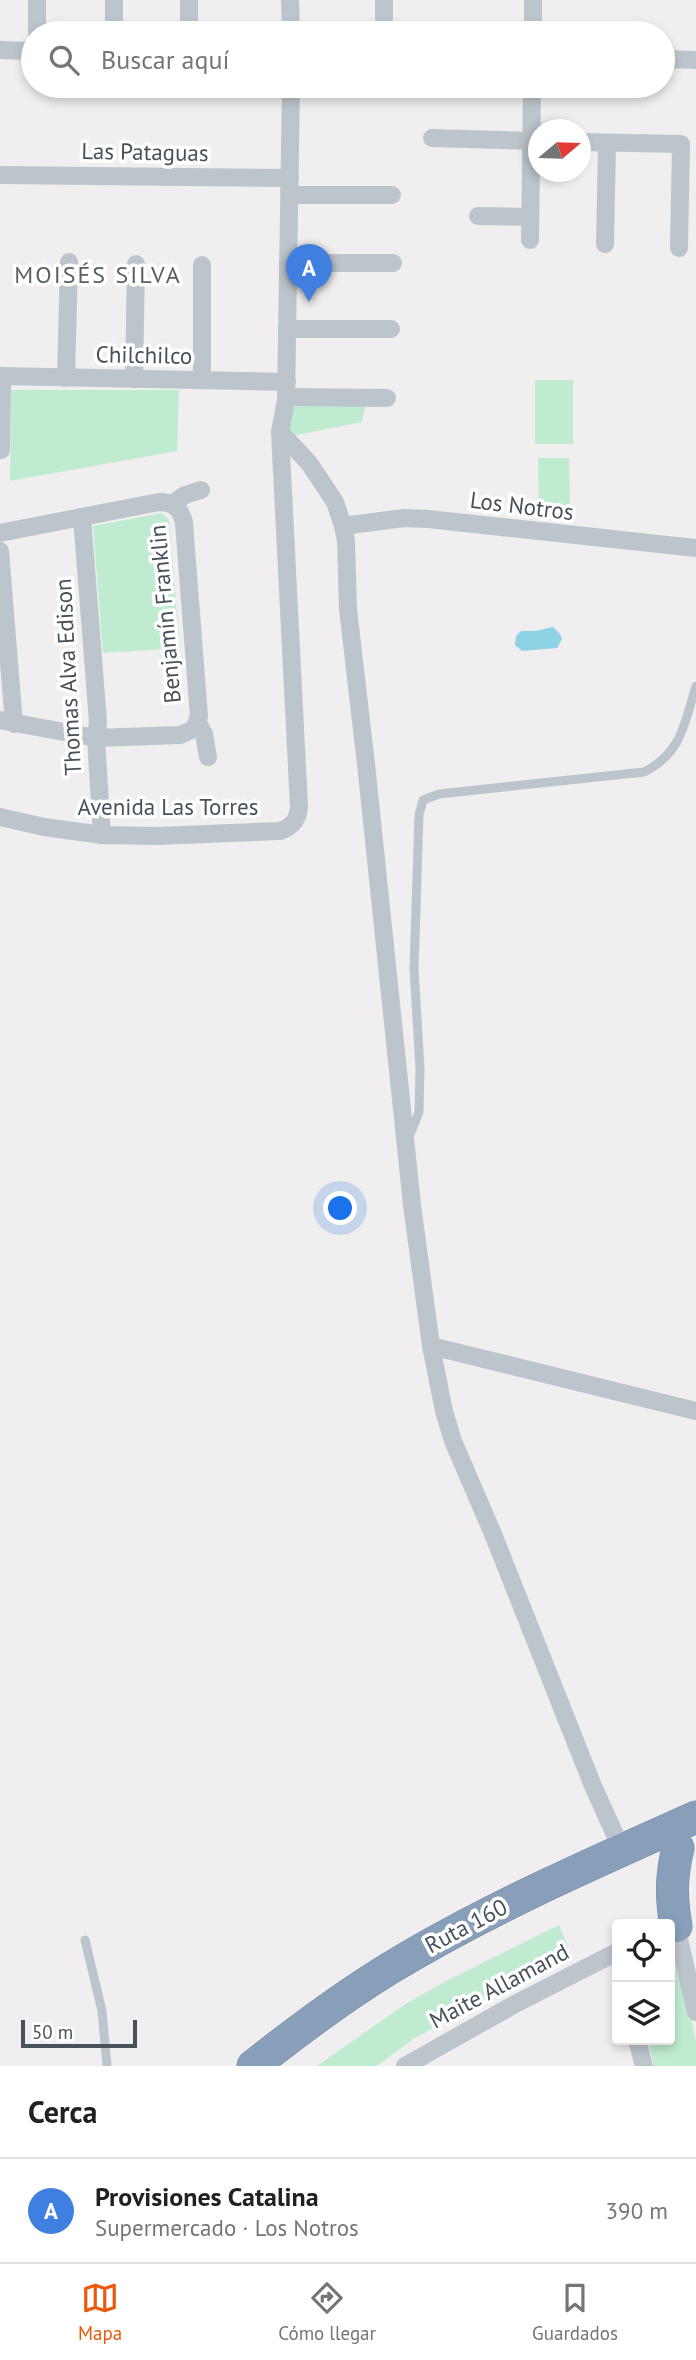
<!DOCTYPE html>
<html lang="es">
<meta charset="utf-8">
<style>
:root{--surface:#fff;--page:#f6f6f6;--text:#202124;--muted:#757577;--line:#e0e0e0;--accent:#ea580c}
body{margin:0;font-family:"PT Sans",sans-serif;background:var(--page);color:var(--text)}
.controls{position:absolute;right:21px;bottom:21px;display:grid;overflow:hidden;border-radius:7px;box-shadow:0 4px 10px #0003}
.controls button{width:63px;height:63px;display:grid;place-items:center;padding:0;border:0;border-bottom:2px solid var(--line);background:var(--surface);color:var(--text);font:35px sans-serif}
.compass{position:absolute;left:528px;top:119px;width:63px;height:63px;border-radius:50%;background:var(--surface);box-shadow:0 4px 10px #0003;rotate:71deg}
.scale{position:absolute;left:21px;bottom:18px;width:116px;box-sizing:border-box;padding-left:7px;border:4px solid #47515a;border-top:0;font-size:19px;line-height:24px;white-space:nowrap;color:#47515a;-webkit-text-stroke:5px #fff;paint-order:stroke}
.you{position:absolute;left:341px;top:1209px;width:24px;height:24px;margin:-18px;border:5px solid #fff;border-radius:50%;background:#1a73e8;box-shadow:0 0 0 10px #1a73e833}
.badge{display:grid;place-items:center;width:46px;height:46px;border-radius:50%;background:var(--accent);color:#fff;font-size:23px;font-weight:700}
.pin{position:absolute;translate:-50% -58px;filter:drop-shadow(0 2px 4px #0008)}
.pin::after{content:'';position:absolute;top:37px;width:24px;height:21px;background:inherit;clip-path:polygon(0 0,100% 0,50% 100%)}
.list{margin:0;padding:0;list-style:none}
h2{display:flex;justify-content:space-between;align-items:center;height:91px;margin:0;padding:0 28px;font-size:30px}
h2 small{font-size:23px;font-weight:400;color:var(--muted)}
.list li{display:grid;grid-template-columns:46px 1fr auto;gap:21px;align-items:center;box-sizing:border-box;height:105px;padding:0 28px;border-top:2px solid var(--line)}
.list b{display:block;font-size:26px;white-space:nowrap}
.list p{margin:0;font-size:23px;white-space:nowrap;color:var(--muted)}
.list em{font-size:23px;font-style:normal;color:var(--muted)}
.icon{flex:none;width:38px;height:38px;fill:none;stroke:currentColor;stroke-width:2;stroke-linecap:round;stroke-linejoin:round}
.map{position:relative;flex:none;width:696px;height:2066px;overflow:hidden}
.search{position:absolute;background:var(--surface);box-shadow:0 4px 10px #0003;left:21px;right:21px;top:21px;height:77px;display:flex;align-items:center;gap:18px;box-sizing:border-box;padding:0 24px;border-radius:38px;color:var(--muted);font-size:26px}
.sheet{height:196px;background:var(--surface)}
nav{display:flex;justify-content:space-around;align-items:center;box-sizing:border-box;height:98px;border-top:2px solid var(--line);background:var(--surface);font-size:19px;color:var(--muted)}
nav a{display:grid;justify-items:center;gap:4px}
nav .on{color:var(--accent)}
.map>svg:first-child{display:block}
</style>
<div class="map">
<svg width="696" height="2066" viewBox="0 0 696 2066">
<rect width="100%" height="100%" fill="#f0eeee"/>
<g fill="#bfecd1">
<rect x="535" y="380" width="38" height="64"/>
<path d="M11 390H179L177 451 10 481Z"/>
<path d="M366 404 362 422 287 437 291 405Z"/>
<path d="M538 458H569L570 512H539Z"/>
<path d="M162 513 169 520 180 648 103 653 93 526Z"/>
<path d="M559 1925 571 1954 413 2039 377 2066H317L407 2003 450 1979Z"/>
<path d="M670 1941 674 1943 696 2041V2066H654L648 2040H670Z"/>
</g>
<path fill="#8ed2e6" d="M553 627 560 634 562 639 557 648 522 651 515 645 516 636 521 631H535Z"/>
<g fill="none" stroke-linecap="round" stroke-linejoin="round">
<defs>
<g id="motorway">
<path d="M676 1926C671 1898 671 1876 678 1848"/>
<path d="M253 2066C296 2032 340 1999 387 1970 485 1910 591 1864 696 1817"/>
</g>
</defs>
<use href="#motorway" stroke="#748aa6" stroke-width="33"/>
<g stroke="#bdc5cc" stroke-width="9">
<path d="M409 1137 419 1112 420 1068 414 969 419 815 423 800 439 794 644 772C682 753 684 724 696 686"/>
<path d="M85 1940 102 2011 107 2066"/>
</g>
<g stroke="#bdc5cc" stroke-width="18">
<path d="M37 0V33"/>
<path d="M114 0V33"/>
<path d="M189 0V33"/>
<path d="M290 0 291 33"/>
<path d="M384 33V0"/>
<path d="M533 33V0"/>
<path d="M0 50 33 51"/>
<path d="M663 59 696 60"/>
<path d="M432 138 538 141"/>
<path d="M580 142 681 144 679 248"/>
<path d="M0 175 290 178"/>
<path d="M290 195H392"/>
<path d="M478 216 530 217"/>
<path d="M530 240 532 86"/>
<path d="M605 244 607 143"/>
<path d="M288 263H393"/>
<path d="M287 329H391"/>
<path d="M0 376 287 382"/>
<path d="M0 377 2 386 1 450"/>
<path d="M66 378 69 262"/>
<path d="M134 379 136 264"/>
<path d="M202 380V265"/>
<path d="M286 397 387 398"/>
<path d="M280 432 309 463 335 502 343 526 346 541 348 609 366 764 412 1205 431 1346 444 1411 453 1441 493 1534 593 1786 622 1850"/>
<path d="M172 504 185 495 201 490"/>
<path d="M82 517 98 722 96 738 102 835"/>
<path d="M343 526 404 518 428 519 696 548"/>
<path d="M0 533 159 502C174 502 181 509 184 523L199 716 194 729 180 735 96 738 0 720"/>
<path d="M0 551 14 724"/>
<path d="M198 723 204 734 208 757"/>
<path d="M0 817 44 827 102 835 157 836 280 831C292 827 298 820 299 807L280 432 286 400 291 86"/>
<path d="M431 1346 696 1411"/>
<path d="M671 1928 676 1926 696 2012"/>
<path d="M637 2040 644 2066"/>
<path d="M405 2066 517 2003 617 1952"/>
</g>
<use href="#motorway" stroke="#889fba" stroke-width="32"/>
</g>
<g text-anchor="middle" stroke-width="7" stroke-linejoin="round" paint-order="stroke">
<g font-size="23" fill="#47515a" stroke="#fff">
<text transform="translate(145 152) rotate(1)" y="8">Las Pataguas</text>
<text transform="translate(144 355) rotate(1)" y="8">Chilchilco</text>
<text transform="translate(522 506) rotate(7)" y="8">Los Notros</text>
<text transform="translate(165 614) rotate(-95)" y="8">Benjamín Franklin</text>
<text transform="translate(68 677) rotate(-93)" y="8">Thomas Alva Edison</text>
<text x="168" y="815">Avenida Las Torres</text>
<text transform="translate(466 1926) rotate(-28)" y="8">Ruta 160</text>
<text transform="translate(499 1986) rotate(-28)" y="8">Maite Allamand</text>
</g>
<g font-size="24" letter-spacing="2" fill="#5b5e62" stroke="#fff">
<text x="98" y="283">MOISÉS SILVA</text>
</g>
</g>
</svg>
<div class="controls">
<button><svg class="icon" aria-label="locate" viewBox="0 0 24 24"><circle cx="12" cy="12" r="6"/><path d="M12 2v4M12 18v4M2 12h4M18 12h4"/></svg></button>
<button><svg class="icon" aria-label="layers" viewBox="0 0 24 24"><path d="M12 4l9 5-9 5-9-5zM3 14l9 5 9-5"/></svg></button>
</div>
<svg class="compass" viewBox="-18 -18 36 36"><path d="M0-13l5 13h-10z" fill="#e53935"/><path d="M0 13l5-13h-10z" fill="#757577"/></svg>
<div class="scale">50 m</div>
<div class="you"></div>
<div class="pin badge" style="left:309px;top:302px;background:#3f7fe0">A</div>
<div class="search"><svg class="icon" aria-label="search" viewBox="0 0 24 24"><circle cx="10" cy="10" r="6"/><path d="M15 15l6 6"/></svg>Buscar aquí</div>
</div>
<section class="sheet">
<h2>Cerca<small></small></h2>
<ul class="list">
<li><span class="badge" style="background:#3f7fe0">A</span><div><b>Provisiones Catalina</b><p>Supermercado · Los Notros</p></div><em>390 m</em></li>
</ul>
</section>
<nav>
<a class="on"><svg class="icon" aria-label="map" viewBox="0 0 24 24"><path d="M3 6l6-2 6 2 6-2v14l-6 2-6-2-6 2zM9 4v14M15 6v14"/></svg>Mapa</a>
<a><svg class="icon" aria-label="directions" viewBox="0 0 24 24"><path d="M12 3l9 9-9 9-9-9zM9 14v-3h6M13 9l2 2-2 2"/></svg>Cómo llegar</a>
<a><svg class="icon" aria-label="saved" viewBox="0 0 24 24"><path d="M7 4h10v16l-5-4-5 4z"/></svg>Guardados</a>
</nav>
